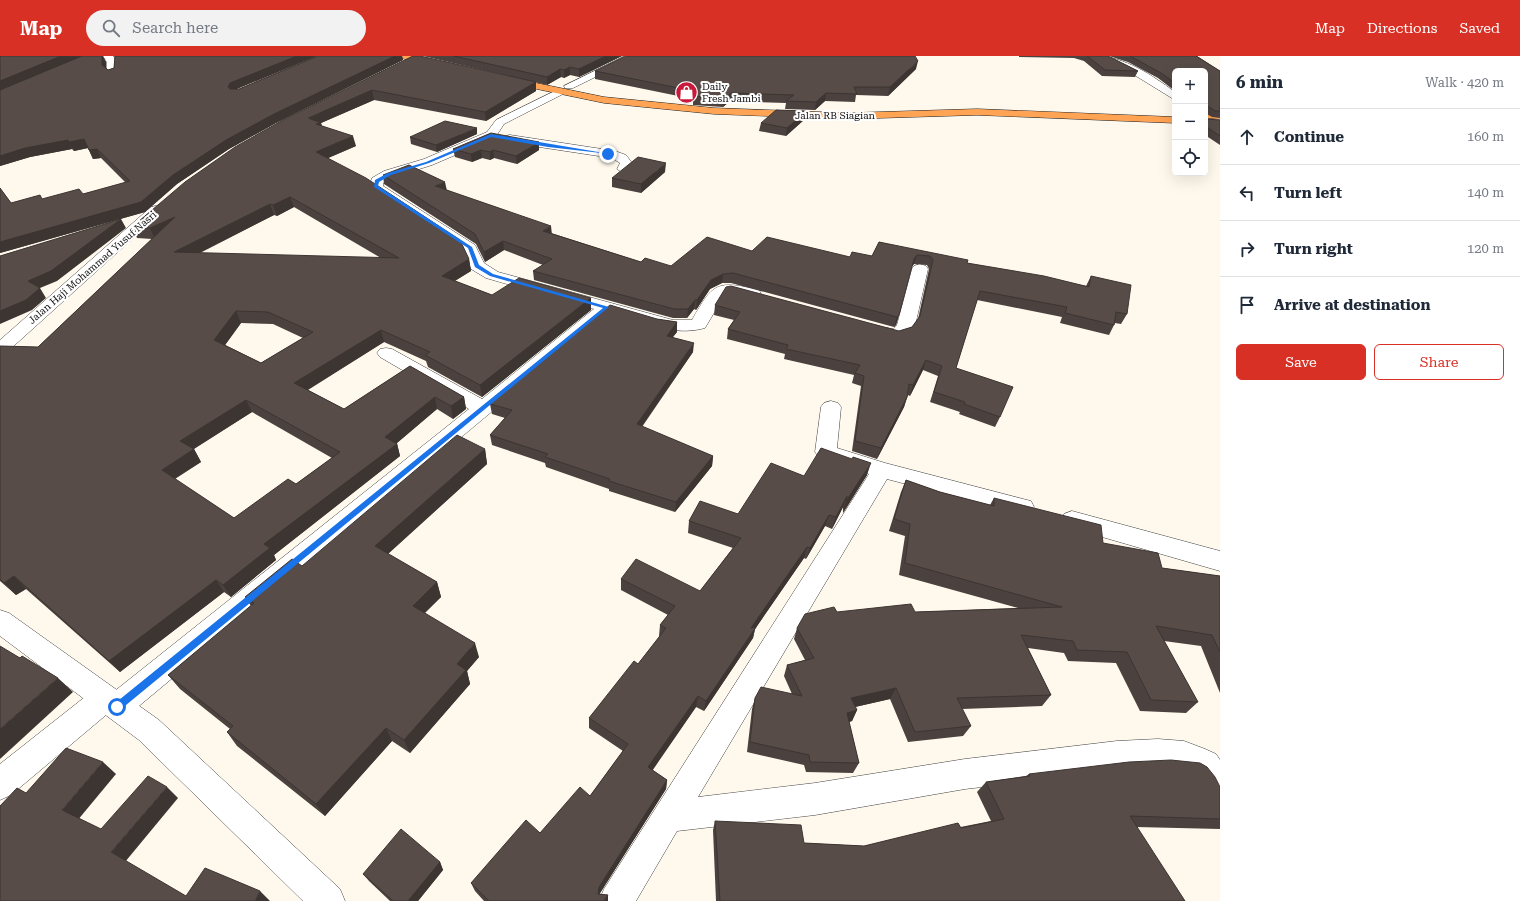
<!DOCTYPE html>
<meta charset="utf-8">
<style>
:root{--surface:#fff;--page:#f2f2f3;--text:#1f2937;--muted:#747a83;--line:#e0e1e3;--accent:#d93025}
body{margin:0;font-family:"Roboto Serif",serif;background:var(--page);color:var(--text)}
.controls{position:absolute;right:12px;top:12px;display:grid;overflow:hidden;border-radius:6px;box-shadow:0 4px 16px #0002}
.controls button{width:36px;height:36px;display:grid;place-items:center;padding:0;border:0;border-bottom:1px solid var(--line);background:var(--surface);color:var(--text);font:20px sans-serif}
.stop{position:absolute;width:12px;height:12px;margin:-9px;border:3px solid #1a73e8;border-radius:50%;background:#fff}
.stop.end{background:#1a73e8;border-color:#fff;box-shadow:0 1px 4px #0008}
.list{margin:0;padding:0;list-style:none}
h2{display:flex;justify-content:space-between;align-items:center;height:52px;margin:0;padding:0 16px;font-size:17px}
h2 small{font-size:13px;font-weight:400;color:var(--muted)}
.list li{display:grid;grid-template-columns:26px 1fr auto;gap:12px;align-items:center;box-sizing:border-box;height:56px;padding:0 16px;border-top:1px solid var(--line)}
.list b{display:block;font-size:15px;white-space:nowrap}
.list em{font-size:13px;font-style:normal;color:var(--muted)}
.actions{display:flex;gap:8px;padding:12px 16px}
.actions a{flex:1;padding:9px 0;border:1px solid var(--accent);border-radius:6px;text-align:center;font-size:14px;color:var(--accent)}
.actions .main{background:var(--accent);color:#fff}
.icon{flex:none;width:22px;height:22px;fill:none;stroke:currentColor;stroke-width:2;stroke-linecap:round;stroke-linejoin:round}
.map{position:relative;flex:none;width:1220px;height:845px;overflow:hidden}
header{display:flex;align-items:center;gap:24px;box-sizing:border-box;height:56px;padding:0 20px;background:var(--accent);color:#fff}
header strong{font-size:19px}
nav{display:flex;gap:22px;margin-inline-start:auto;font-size:14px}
.search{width:280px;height:36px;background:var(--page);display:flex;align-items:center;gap:10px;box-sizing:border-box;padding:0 14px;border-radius:22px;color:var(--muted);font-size:15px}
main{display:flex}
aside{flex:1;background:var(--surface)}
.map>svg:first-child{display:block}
</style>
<header>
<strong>Map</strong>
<div class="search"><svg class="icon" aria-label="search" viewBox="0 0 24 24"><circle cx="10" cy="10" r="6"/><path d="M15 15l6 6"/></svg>Search here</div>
<nav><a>Map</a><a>Directions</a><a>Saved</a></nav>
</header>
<main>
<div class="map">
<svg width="1220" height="845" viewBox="0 0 1220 845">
<rect width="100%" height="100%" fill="#fff9ed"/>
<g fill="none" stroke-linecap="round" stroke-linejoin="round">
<defs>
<g id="minor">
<path d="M103 0H113L117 6 116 19 112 20 107 17V6Z"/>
<path d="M625 0H638L573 32H565L564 30Z"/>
<path d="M1096 0C1124 0 1153 20 1175 36V44L1136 20Z"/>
<path d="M559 33 564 36 563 38 504 68 495 82 432 109 394 121 383 127V130L475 189 484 207 498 216 673 264H692C713 227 716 224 759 234L761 238 759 242C747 244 735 235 724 240L705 272C674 281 640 266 610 257L127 660 117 664 106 659 11 739 0 744V708L95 633 105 629 116 634 469 353 380 301 377 297 380 293 386 292 392 293 482 343 594 253 486 222 471 213 463 194 369 131 372 122 384 115 424 103 487 76 496 64Z"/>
<path d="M510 79 615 95 626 99 632 107 628 116 623 117 617 113 620 107 612 102 506 86 504 83 506 80Z"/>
<path d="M920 208 926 210 928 213 915 270C902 288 889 283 870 279L867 275 870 271 876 270 893 273 897 269 912 213 914 210Z"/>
<path d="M831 345 838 347 841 351 837 392 885 407 1023 443 1031 445 1034 451 1031 457 1023 459 887 423 698 741 815 727 965 703 1117 685 1158 683 1184 685 1205 693 1216 698 1220 704V750L1209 745 1202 730 1194 720 1187 716 1158 713 1117 715 965 733 815 759 677 775 636 845H599L604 833 869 418 819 401 815 396 821 351 824 347Z"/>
<path d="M1072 455 1220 495V515L1064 470 1060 464 1064 458Z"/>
</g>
<g id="tertiary">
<path d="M156 150 161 151 163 154 161 157 6 297 0 298V284L151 151Z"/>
<path d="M0 554 9 557 159 664 340 833 345 845H303L139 684 0 580Z"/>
</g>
<g id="trunk">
<path d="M399 0H415L441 7 443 9 438 12 401 2Z"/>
<path d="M507 21 604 41 714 52 847 57 977 53 1175 61V67L977 59 847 63 714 58 604 47 503 26 502 24Z"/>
<path d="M1205 56 1220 57V63L1205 62Z"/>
</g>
</defs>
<use href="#minor" stroke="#404040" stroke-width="1"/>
<use href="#tertiary" stroke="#404040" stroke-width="1"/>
<use href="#trunk" stroke="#1e1e1e" stroke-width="1"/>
<use href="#minor" fill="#fff" fill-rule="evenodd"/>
<use href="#tertiary" fill="#fff" fill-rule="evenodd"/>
<use href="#trunk" fill="#ffa354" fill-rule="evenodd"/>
</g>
<g fill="#4b413e" fill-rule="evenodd">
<path d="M0 0H103L106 6V12L108 14 114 12 115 1 114 0H317L236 33H239L318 0H402L403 4 276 67 229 93 177 128 145 156 0 197V132L11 147 83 138 126 127 101 102 93 103 88 92 74 95 72 93 30 101 0 110Z"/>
<path d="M413 0 536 26V35L486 65 374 44 321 67 322 70 356 90 328 102 469 203 471 215 455 225 492 239 591 242V254L482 341 428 311 426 305 384 286 308 334 344 353 410 310 464 341 466 353 453 363 437 353 397 387 400 400 274 499 276 504 231 541 224 536 120 616 26 533 16 539 0 525V290L38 291 152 183 137 182 132 171ZM294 151 381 202 200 197 274 159 277 160ZM241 267 273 268 303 282 261 307 225 289ZM252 356 332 402 296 428 234 462 175 423 201 406 194 393Z"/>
<path d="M423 0H622L579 21 570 19 564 22 561 21 547 29Z"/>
<path d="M1019 0H1108L1138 15 1135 21 1102 20 1084 5 1074 2 1019 1Z"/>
<path d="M1109 0H1198H1197L1220 15V62L1212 61 1205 57V15H1175V35L1158 22 1128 6Z"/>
<path d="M916 13 888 40 856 39 855 46 825 45 815 54 785 53 786 47 730 45 723 51 693 49V43L595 23V15Z"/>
<path d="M805 63 786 80 759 75 761 67Z"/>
<path d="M1205 63 1220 64V89L1205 79Z"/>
<path d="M477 78 437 96 411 88 410 81Z"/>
<path d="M453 93 539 94 517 108 494 102 490 104 482 102 472 106 455 101Z"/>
<path d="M665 116 641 137 612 131V122Z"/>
<path d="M383 119 447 134 551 177 641 206 671 210 752 195 850 201 872 200 879 186 967 207 1086 230 1091 220 1127 258 1121 268 1115 267 1109 279 1060 267 1062 261 977 244 956 312 1000 361 995 371 959 358 960 356 930 346 938 320 923 314 910 340 908 339 904 351 877 403 852 395 861 330 852 327 854 319 784 303 785 298 727 283 728 273 734 264 714 259 715 249 899 275 912 271 918 263 929 213 927 209 914 208 911 211 899 259 896 269 894 271 731 227H722L710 233 696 254 694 253 687 262H673L534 224 533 215 543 209 504 194 485 206 476 188 384 128Z"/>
<path d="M657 263 677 266V276L673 281 693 296 642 371 713 400 712 410 675 456 609 435V433L546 411 545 407 492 389 490 379 505 362 492 358 490 348Z"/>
<path d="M485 393 487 408 388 498 437 526 441 541 425 557 479 601 467 615 470 628 410 697 392 685 325 760 237 690 227 676 230 673 180 633 168 619 251 550 245 541 302 510Z"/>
<path d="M867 419 843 457V451L832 473 825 470 806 503 804 502 755 573 753 582 704 655 696 651 652 714 667 724 666 733 599 838 608 839V845H484L475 835 471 827 590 740 623 695 589 672V662L638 608 660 580H659L660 569 668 559 621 534V523L700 535 733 492 688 477 689 465 738 458 804 420Z"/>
<path d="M906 424 940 436 990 449 994 442 1162 512 1220 520V637L1201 590 1164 585 1198 646 1186 657 1140 655 1116 607 1068 605 1064 597 1028 592 1051 639 1042 650 962 653 971 670 963 680 908 686 890 643 855 651 857 654 852 665 849 666 859 707 853 717 806 716 804 709 747 696 752 653 755 642 792 638 784 620 787 609 805 604 794 583 797 572 837 556H915L1018 552 899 519 905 480 889 475 901 436Z"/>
<path d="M1029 718 1220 731V773L1136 771 1185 845H716L713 774 715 765 804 787 864 790 991 765 977 736 986 726 1026 720Z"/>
<path d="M440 806 443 814 418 845H390L369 825 363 818Z"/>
</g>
<g fill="#3d3532">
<path d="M61 0H82L0 34V25Z"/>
<path d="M102 0 106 6V17L102 9Z"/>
<path d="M297 0H317L232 35 231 39 228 31 230 27Z"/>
<path d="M395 0H402L403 4 276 67 229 93 177 128 145 156 0 197V186L173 119 226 84 274 58Z"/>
<path d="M606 0H622L579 21V13Z"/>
<path d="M918 5 916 13 888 40 890 31Z"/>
<path d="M570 11V19L564 22V14Z"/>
<path d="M560 13 561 21 547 29V21Z"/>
<path d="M536 26V35L486 65 485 56Z"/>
<path d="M372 34 374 44 321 67 323 76 308 62Z"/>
<path d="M731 37 730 45 723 51 724 43Z"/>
<path d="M826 37 825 45 815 54 816 46Z"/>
<path d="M807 55 805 63 786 80 787 72Z"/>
<path d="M477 72V78L437 96 436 89Z"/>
<path d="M353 80 356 90 319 106 316 96Z"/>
<path d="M84 83 88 92 74 95 69 86Z"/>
<path d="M68 84 72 93 30 101 0 110V100L25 92Z"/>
<path d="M539 86V94L517 108 516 100Z"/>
<path d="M97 93 101 102 93 103 89 94Z"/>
<path d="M481 94 482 102 472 106 471 98Z"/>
<path d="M493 94 494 102 490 104V96Z"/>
<path d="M666 107 665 116 641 137V128Z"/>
<path d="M445 126 447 135 435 130Z"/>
<path d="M290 141 294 151 277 160 273 149Z"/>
<path d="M270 148 274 159 179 207 174 196Z"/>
<path d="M175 161 155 183 150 172Z"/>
<path d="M121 163 126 172 57 225 40 232 46 242 32 254 0 268V255L28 225Z"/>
<path d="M551 170 552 179 543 175Z"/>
<path d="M503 185 504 194 485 206 484 196Z"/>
<path d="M917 199 914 208 911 212 914 203Z"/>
<path d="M469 203 471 215 444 231 442 220Z"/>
<path d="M723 218 722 227 710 233 696 254 697 244 711 224Z"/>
<path d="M591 242V254L482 341 480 329Z"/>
<path d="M695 244 694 253 687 262 688 253Z"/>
<path d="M236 255 241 267 220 296 214 284Z"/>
<path d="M899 259 896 269 894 271 897 261Z"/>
<path d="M677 266V276L666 289 667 280Z"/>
<path d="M381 274 384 286 299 339 294 327Z"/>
<path d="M694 287 693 296 636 378 637 368Z"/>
<path d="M926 304 923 314 910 340 913 329Z"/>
<path d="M435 341 437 353 391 392 397 388 400 400 274 499 276 504 231 541 223 529 264 488 385 381Z"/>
<path d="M464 341 466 353 453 363 451 350Z"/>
<path d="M907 341 904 351 877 403 881 392Z"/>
<path d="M246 344 252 356 187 397 180 385Z"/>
<path d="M194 393 201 406 169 426 162 414Z"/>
<path d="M485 393 487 408 380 505 375 490Z"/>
<path d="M713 400 712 410 675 456 676 446Z"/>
<path d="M871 407 867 419 843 457 846 445Z"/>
<path d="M847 440 843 451 832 473 836 461Z"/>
<path d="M829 459 825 470 806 503 810 492Z"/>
<path d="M807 491 804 502 755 573 753 582 704 655 706 645 751 572Z"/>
<path d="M14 520 26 533 16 539 4 527Z"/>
<path d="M216 524 224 536 120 616 109 605Z"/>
<path d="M437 526 441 541 417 564 413 550Z"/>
<path d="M475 587 479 601 467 615 470 628 410 697 404 684 457 608Z"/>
<path d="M58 622 73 636 0 703V673Z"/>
<path d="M896 632 890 643 846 653 851 642Z"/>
<path d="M698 640 696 651 648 721V711Z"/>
<path d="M857 654 852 665 842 668 847 657Z"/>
<path d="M386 672 392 685 325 760 316 748Z"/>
<path d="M103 706 116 718 77 765 62 754Z"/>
<path d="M667 724 666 733 599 839 598 838 599 831Z"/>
<path d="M167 731 178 742 125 806 111 796Z"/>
<path d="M440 806 443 814 418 845H408Z"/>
<path d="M260 835 270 845H255Z"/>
<path d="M608 839V845H604Z"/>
</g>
<g fill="#574c48" stroke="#3d3532" fill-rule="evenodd">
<path d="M0 0H61L0 25Z"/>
<path d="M82 0H102V9L108 14 114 12 115 0H297L230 27 228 31 230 33H239L318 0H395L274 58 226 84 173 119 141 146 0 186V132L11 147 40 139 42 143 79 133 83 138 130 125 97 93 89 94 84 83 69 86 68 84 25 92 0 100V34Z"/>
<path d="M413 0H420L536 26 485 56 372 34 308 62 321 67 316 68 353 80 316 96 366 122 460 184 469 203 442 220 492 239 519 222 591 242 480 329 425 299 430 296 381 274 294 327 344 353 410 310 464 341 451 350 435 341 385 381 397 388 264 488 270 492 223 529 216 524 109 605 14 520 4 527 0 523V290L38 291 175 161 150 172 132 171 185 126 235 91 283 64ZM290 141 399 202 174 196 270 148 273 149ZM236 255 268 256 313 276 261 307 214 284ZM246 344 340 396 296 428 288 423 234 462 162 414 194 393 180 385Z"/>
<path d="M454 0H606L579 13 570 11 564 14 560 13 547 21Z"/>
<path d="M626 0H915L918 5 890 31H854L857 38 826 37 816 46 786 45 794 39 731 37 724 43 693 40 698 36 595 15Z"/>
<path d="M1087 0H1108L1138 15 1105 14Z"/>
<path d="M1130 0H1196L1220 15V55H1215L1205 48V15H1175V27L1161 17Z"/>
<path d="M776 54 807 55 787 72 761 67Z"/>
<path d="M1205 63 1220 64V80L1205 70Z"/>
<path d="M445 65 477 72 436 89 410 81Z"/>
<path d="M491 77 539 86 516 100 493 94 490 96 481 94 471 98 453 93Z"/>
<path d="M638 101 666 107 641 128 612 122Z"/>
<path d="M409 109 445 126 435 130 551 170 543 175 641 206 645 202 671 210 707 181 752 195 767 181 850 201 852 196 872 200 879 186 968 204 967 207 1044 220 1089 231 1091 220 1131 229 1127 258 1116 256 1114 269 1065 257 1067 251 980 235 956 312 1013 331 1000 361 964 348 965 346 934 336 942 310 926 304 913 329 909 328 907 341 881 392 855 385 864 320 855 317 860 309 786 293 788 289 728 273 740 256 715 249 726 231 731 230 899 275 912 271 920 260 933 204 930 200 917 199 914 203 899 259 897 261 733 217 723 218 711 224 697 244H695L688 253H674L533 215 552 203 503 185 484 196 475 178 383 119Z"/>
<path d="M121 163 51 215 28 225 40 232 26 244 0 255V200Z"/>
<path d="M610 249 657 263 677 266 667 280 694 287 637 368 713 400 676 446 609 425 610 423 545 401 548 398 490 379 512 354 490 348Z"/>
<path d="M457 379 485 393 375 490 437 526 413 550 475 587 457 608 466 614 404 684 386 672 316 748 227 676 233 670 168 619 254 547 245 541 292 503 302 510Z"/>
<path d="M821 392 852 403 853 401 871 407 846 445 847 440 836 461 829 459 810 492 807 491 751 572 756 571 706 645 698 640 648 711 667 724 599 831 598 838 608 839 604 845H489L471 827 526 764 540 777 580 731 590 740 628 688 589 662 634 605 638 608 666 572 660 569 675 550 621 523 636 503 700 535 741 482 689 465 700 445 738 458 771 407 804 420Z"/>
<path d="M906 424 940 436 994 450V442L1101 469 1103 487 1158 497 1162 512 1220 520V596L1212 579 1156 570 1198 646 1151 644 1127 596 1077 594 1073 585 1021 579 1051 639 957 642 971 670 915 676 896 632 851 642 857 654 847 657 859 707 810 706 809 699 750 686 755 642 761 631 802 640 787 609 814 602 797 572 805 558 834 551 837 556 911 548 915 556 1062 551 905 507 910 468 894 463Z"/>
<path d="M0 590 20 602 22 600 58 622 0 673Z"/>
<path d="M66 692 103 706 62 754 101 773 148 720 167 731 111 796 186 840 205 812 260 835 255 845H0V750L17 732 26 737Z"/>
<path d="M1171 704 1200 707 1207 711 1215 721 1220 731V763L1130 760 1185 845H720L715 765 801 769 804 787 864 790 958 767 961 772 1004 763 986 726 1030 720 1029 718 1129 706Z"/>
<path d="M401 773 440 806 408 845H393L363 818Z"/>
</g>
<path fill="#1a73e8" d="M491 78 610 98 548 91 491 81 429 107 391 119 379 126 378 130 472 191 479 209 493 218 609 251 120 654H114V648L603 252 490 220 475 211 468 192 374 131 375 124 388 117 426 106Z"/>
<defs>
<symbol id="shop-disc" viewBox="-11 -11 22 22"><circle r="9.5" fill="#c9193a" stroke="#fff"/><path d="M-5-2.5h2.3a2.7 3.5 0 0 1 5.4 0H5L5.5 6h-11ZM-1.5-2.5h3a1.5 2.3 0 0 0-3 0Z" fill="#fff"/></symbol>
</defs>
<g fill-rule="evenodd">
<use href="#shop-disc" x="674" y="24" width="25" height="25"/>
</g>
<g text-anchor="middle" stroke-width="4" stroke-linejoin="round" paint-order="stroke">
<g font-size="10" fill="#0d0d0d" stroke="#fff" text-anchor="start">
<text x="702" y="34">Daily<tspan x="702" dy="12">Fresh Jambi</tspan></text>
</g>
<g font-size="10" fill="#0d0d0d" stroke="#fff">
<text x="835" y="63">Jalan RB Siagian</text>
<text transform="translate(92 211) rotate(-41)" y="4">Jalan Haji Mohammad Yusuf Nasri</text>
</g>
</g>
</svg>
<div class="controls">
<button>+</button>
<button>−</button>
<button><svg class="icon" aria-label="locate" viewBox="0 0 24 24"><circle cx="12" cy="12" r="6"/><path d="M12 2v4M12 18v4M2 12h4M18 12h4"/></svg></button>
</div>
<div class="stop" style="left:117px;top:651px"></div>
<div class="stop end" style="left:608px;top:98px"></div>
</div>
<aside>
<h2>6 min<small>Walk · 420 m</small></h2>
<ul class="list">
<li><svg class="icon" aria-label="ahead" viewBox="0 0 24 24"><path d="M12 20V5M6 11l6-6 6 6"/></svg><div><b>Continue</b></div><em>160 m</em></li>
<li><svg class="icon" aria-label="left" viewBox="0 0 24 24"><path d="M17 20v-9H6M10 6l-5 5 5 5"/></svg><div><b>Turn left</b></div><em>140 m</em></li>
<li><svg class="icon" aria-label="right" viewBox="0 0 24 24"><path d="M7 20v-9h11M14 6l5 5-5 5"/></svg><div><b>Turn right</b></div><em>120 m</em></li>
<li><svg class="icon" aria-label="arrive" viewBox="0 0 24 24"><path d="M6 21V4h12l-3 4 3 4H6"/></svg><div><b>Arrive at destination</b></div></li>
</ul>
<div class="actions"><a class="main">Save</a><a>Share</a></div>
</aside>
</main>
